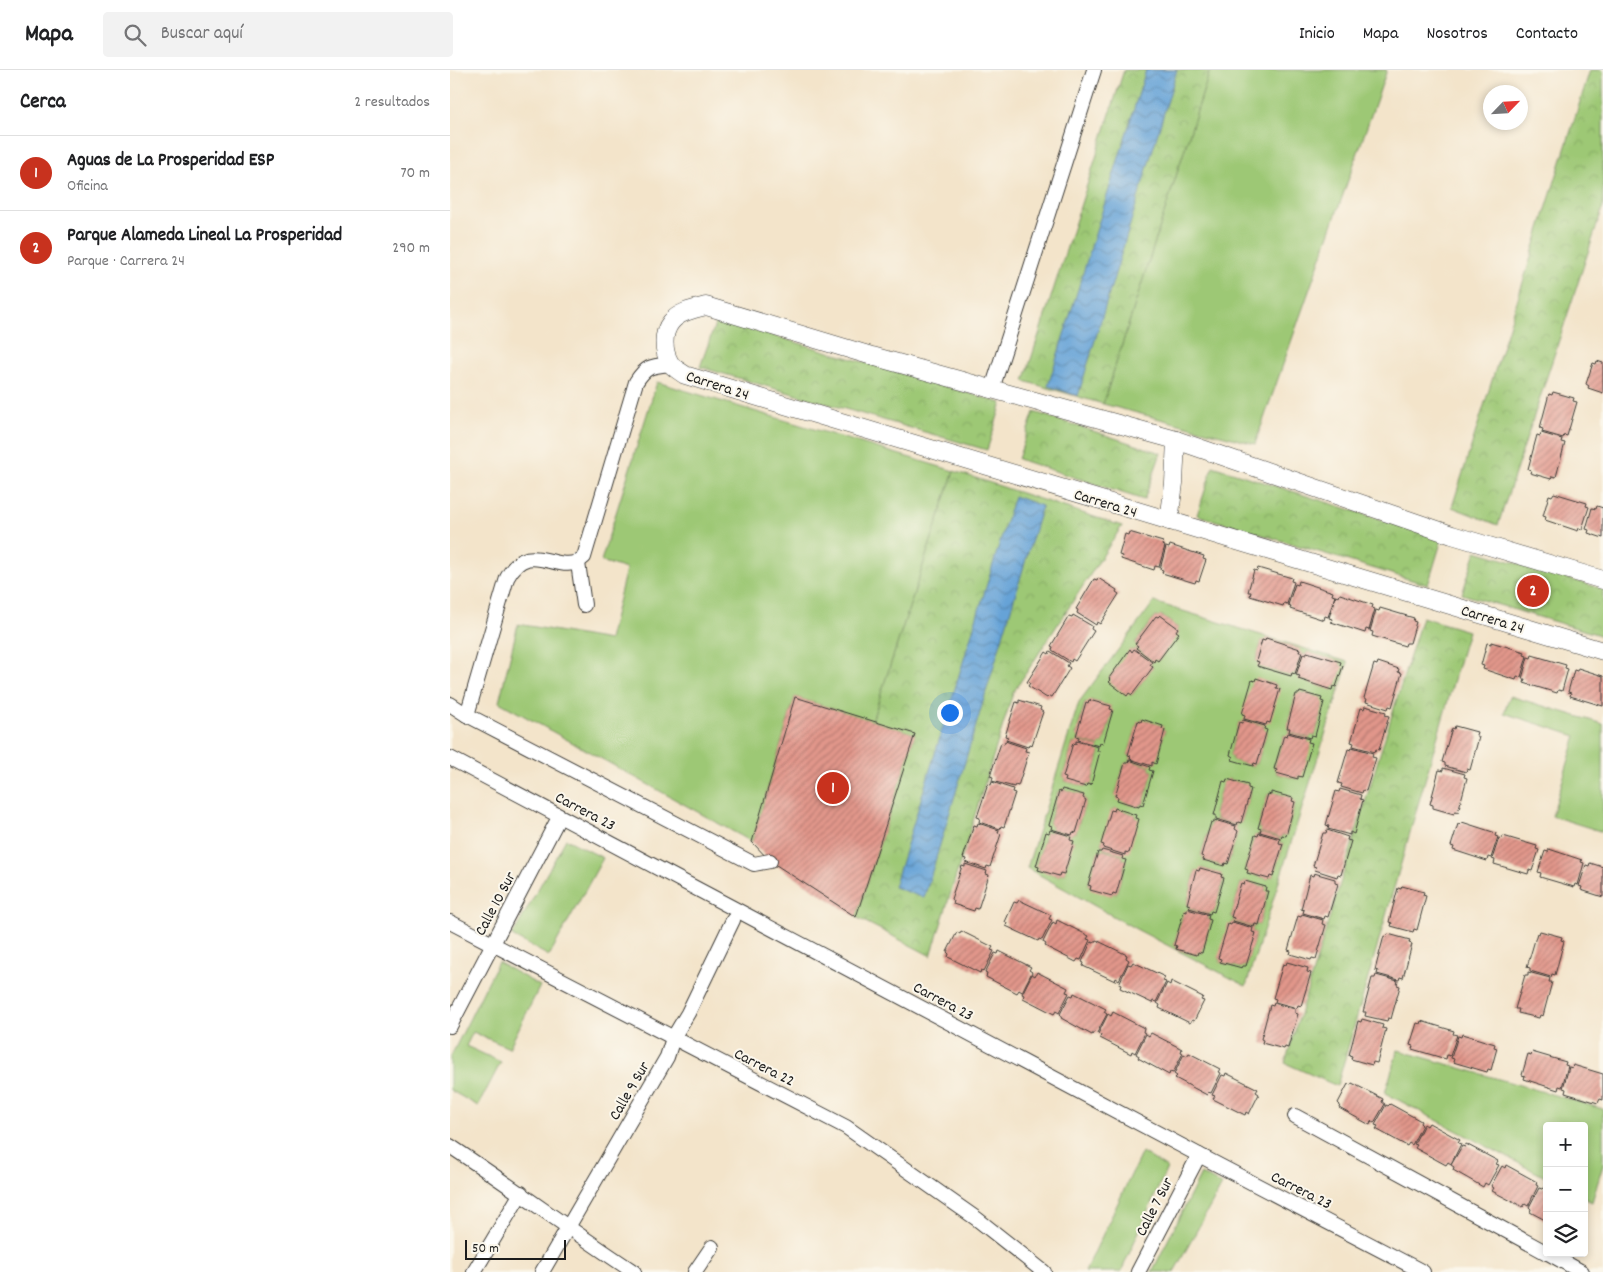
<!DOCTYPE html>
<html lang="es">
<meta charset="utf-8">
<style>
:root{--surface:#fff;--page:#f2f2f2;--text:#202124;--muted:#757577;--line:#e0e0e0;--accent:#c8321e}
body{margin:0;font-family:Dekko,sans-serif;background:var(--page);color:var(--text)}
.controls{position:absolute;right:15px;bottom:15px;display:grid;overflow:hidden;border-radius:5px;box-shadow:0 2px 8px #0003}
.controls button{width:45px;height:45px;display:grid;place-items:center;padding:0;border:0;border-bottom:1px solid var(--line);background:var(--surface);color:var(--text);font:25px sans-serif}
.compass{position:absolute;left:1033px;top:15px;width:45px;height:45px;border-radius:50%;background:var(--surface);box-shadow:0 2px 8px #0003;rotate:65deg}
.scale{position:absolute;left:15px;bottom:12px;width:101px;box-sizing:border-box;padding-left:5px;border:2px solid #1c1c1c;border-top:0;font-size:14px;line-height:18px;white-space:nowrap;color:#1c1c1c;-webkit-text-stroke:4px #fbf7ec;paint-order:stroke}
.you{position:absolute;left:499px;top:642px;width:18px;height:18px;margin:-12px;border:4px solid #fff;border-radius:50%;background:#1a73e8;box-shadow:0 0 0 8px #1a73e833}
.badge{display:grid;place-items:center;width:32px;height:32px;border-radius:50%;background:var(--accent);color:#fff;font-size:16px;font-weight:700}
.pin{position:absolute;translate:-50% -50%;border:2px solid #fff;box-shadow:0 1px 5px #0006}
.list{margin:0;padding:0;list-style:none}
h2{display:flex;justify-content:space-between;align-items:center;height:65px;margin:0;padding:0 20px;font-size:21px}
h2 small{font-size:16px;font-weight:400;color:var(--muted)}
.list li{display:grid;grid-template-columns:32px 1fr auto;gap:15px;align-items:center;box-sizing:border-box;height:75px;padding:0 20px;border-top:1px solid var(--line)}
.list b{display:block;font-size:19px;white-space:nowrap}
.list p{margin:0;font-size:16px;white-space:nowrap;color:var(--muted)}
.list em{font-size:16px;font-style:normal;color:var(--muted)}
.icon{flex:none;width:28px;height:28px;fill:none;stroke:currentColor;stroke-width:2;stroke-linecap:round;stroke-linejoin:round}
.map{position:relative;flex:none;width:1153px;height:1202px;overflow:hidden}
header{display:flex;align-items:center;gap:30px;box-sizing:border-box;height:70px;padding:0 25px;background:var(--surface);border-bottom:1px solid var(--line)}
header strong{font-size:24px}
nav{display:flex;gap:28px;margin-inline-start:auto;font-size:18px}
.search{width:350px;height:45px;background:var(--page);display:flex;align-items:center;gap:12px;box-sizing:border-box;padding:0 18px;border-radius:5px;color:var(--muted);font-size:19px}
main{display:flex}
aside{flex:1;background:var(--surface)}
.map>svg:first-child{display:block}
</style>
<header>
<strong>Mapa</strong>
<div class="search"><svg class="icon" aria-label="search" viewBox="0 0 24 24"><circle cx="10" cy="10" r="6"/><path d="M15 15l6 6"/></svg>Buscar aquí</div>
<nav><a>Inicio</a><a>Mapa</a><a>Nosotros</a><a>Contacto</a></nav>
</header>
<main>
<aside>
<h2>Cerca<small>2 resultados</small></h2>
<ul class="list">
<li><span class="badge">1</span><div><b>Aguas de La Prosperidad ESP</b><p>Oficina</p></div><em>70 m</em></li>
<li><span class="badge">2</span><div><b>Parque Alameda Lineal La Prosperidad</b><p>Parque · Carrera 24</p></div><em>290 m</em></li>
</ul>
</aside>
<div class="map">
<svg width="1153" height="1202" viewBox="0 0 1153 1202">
<defs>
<pattern id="park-crowns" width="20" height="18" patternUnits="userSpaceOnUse" patternTransform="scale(1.25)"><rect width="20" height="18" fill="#9dc875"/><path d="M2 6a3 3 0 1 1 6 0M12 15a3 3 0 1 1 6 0" fill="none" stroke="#87ab65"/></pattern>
<pattern id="water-waves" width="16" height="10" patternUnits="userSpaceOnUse" patternTransform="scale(1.25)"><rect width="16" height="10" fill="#66a3d7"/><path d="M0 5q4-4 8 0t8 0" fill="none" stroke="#5384ae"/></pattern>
<pattern id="building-hatch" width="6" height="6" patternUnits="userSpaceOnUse" patternTransform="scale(1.25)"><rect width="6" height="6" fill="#e2978b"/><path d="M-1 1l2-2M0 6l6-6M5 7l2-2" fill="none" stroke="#b67a71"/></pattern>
</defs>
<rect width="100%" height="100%" fill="#fbf7ec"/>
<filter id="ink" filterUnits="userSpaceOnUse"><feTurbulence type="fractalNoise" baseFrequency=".02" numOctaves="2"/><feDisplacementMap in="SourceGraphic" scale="10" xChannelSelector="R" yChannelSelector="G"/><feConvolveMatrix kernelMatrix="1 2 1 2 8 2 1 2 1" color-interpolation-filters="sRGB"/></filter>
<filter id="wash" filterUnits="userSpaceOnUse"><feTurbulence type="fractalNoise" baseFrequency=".0096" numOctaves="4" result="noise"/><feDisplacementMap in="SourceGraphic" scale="20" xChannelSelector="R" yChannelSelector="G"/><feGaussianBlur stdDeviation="1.12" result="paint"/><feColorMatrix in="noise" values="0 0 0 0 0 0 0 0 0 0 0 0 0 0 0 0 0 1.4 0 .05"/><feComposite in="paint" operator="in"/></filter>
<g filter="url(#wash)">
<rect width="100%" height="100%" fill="#f3e4ca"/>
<g fill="#9dc875" stroke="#5c7248" fill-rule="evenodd">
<path d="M760 0H937L805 374 653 334Z"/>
<path d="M207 312 504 401 422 651 345 627 302 772 49 632 68 554 159 570 176 499 151 491Z"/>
<path d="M704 532 898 592 796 916 686 859 577 798 629 632ZM711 545 728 558 726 561 729 563 708 591 705 589 703 591 686 578 688 576 685 573 706 546 708 547ZM816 568 849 579V582L852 583 845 603H842L841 606 808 596 809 592 806 591 812 570 815 571ZM684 579 702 592 700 595 703 597 682 625 679 623 677 625 659 608 680 580 682 581ZM857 582 890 592V595L892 596 886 617 883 616 882 620 849 609 850 606 846 605 853 584 856 585ZM806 609 827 615 826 618 830 619 795 645 793 644ZM851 622 871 628V631L874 633 865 666 861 665 860 668 839 662 840 658 837 657 846 624H849ZM640 630 660 636V639L663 641 653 674 650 673 649 676 628 670 629 667 626 665 635 632 638 633ZM692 649 713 656 712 659 715 660 706 693 702 692 701 695 680 689 681 686 678 685 688 652H691ZM794 650 814 656V659L817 661 807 694 804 693 803 696 782 690 783 687 780 685 789 652 792 653ZM838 663 859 669 847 709 826 703 827 700 824 698 834 665 837 666ZM627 671 648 677 647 681 650 682 641 715 637 714 636 717 615 711 616 708 613 706 623 673 626 674ZM679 690 700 697 699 700 703 701 693 735 690 734 689 737 668 730V727L665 726 675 693H678ZM778 709 798 715V718L801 720 791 753 788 752 787 755 766 749V745L764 744 773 711 776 712ZM613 719 633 725V728L636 730 626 763 623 762 622 765 601 759 602 756 599 754 608 721 611 722ZM822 722 843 728 842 731 845 733 836 766 832 765 831 768 810 762 811 759 808 758 818 724 821 725ZM665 738 686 745 685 748 688 749 674 784 654 779V775L651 774ZM765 750 786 756 785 759 788 761 778 794 775 793 774 796 753 790 754 787 751 785 761 752 764 753ZM600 760 623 771 614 804 610 803 609 806 589 800V797L586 796 596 762 599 763ZM809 763 830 769 829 773 833 774 823 807 820 806 818 809 798 803V800L795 799 805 765 808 766ZM652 780 673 786 672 789 676 791 666 824 638 815 648 782H651ZM751 798 771 804V807L774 809 764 842 761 841 760 844 739 838V835L737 834 746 800 749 801ZM795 811 816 817 815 821 818 822 809 855 805 854 804 857 783 851 784 848 781 847 791 813 794 814ZM738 839 759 845 758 849 761 850 752 883 748 882 747 885 726 879 727 876 724 875 734 841 737 842ZM782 853 803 858 802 862 806 863 796 896H793L791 898 770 892Z"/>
<path d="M1060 626 1153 654V762L1102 746 1126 666 1054 643Z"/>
<path d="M116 769 153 788 99 886 62 866Z"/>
<path d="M48 892 90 916 59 978 23 962 16 976 51 992 28 1036 0 1020V988Z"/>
<path d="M948 980 1153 1039V1095L1142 1132 1134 1128V1056H1097V1108L935 1023Z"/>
<path d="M692 1082 717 1098 671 1202H635Z"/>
<path d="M751 1104 772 1115 724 1202H702Z"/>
</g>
<g fill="url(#park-crowns)" stroke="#5c7248">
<path d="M674 0H760L653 334 574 311Z"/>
<path d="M1140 0H1153V137L1048 455 1002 437Z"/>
<path d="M267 249 552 333 537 380 250 297Z"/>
<path d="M584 342 711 383 694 430 568 389Z"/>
<path d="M763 396 992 469 978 515 747 445Z"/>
<path d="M504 401 672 456 563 623 481 886 406 847 465 664 422 651Z"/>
<path d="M1026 481 1153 519V566L1012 524Z"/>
<path d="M972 547 1018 561 887 1016 835 993Z"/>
</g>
<g fill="url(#water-waves)" stroke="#41607a">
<path d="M696 0H727L628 326 598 316Z"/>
<path d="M564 426 592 436 474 828 444 817Z"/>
</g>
<g id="blocks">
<g fill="url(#building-hatch)">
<path d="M1147 291 1153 293V323L1138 318 1139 316 1136 314 1143 293 1146 294Z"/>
<path d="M1103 322 1124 328 1123 331 1127 332 1117 366 1114 365 1113 368 1092 362 1093 359 1090 358 1099 324 1102 325Z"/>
<path d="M1091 363 1112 369 1111 372 1115 373 1106 407 1102 406 1101 409 1080 403 1081 400 1078 399 1087 365 1090 366Z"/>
<path d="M1104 423 1137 433 1136 436 1139 437 1132 459 1129 458 1128 461 1095 450 1096 447 1093 446 1099 425 1102 426Z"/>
<path d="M1147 436 1153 438V468L1138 463 1139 460 1136 459 1142 438 1146 439Z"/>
<path d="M679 462 713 472 712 475 715 476 709 497 705 496 704 500 671 489 672 486 669 485 675 464 678 465Z"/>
<path d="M720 475 754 486 753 489 756 490 749 511 746 510 745 513 712 503 713 500 710 499 716 477 719 478Z"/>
<path d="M808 498 842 508 841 511 844 512 837 534 834 533 833 536 800 526 801 522H798L804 500 807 501Z"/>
<path d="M648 508 667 520 666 522 669 524 650 554 647 552 646 555 627 543 628 540 626 539 644 509 647 510Z"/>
<path d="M849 511 883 522 882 525 885 526 878 547 875 546 874 550 840 539 841 536 838 535 845 514 848 515Z"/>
<path d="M890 524 923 535 922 538 925 539 919 560 916 559 915 563 881 552 882 549 879 548 885 526 889 527Z"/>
<path d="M930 538 964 548 963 551 966 552 960 573H956L955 576 922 566 923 562 920 561 926 540 929 541Z"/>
<path d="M623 545 642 556 641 559 644 561 625 591 622 589 621 592 602 580 603 577 601 576 619 546 622 547Z"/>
<path d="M710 545 728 558 726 561 729 563 708 591 705 589 704 592 686 578 688 576 685 574 706 546 708 547Z"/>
<path d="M816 568 850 579 849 582H852L845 604 842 603 841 606 807 596 809 592 806 591 812 570 815 571Z"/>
<path d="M1041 572 1075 582 1074 585 1077 586 1071 607 1067 606 1066 610 1033 599 1034 596 1031 595 1037 573 1041 574Z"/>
<path d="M680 579 682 582 684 579 702 592 700 595 703 597 682 625 679 623 677 626 659 612 661 610 659 608Z"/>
<path d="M600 581 619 593 617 596 620 598 602 627 599 626 597 628 578 616 580 613 577 612 596 582 599 584Z"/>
<path d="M857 582 891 592 890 595 893 596 886 617 883 616 882 620 848 609 850 606 846 605 853 584 856 585Z"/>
<path d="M1082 585 1116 595 1115 598 1118 599 1112 621 1108 620 1107 623 1074 613 1075 609H1072L1078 587 1081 588Z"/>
<path d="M928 592 949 599 948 602 952 603 942 637 939 636 938 639 916 632 917 629 914 628 924 594 927 595Z"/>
<path d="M1128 598 1153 606V636L1120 626 1121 623 1118 622 1124 600 1127 601Z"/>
<path d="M806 608 827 615 826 618 830 619 820 653 817 652 816 655 794 649 795 645 792 644 802 610 805 611Z"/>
<path d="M850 622 872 628 871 631 874 632 865 666 861 665 860 668 839 662 840 658H837L846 624H849Z"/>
<path d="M345 627 465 664 406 847 320 791 302 772Z"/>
<path d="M569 630 591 637 590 640 593 642 582 675 579 674 578 677 556 670 558 667 555 666 566 632 569 633Z"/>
<path d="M639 630 661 636 660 639 663 640 653 674 650 673 649 676 628 670 629 667 626 666 636 632 638 633Z"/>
<path d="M915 636 936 642 935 645 939 646 929 680 926 679 925 682 903 676 904 673 901 672 911 638 914 639Z"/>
<path d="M692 649 713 656 712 659 715 660 706 694 702 692V696L680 689 681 686 678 685 688 651 691 652Z"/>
<path d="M793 650 815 656 814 659 817 660 807 694 804 693 803 696 782 690 783 687 780 685 789 652 792 653Z"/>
<path d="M1005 656 1027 662 1026 665 1029 667 1020 700 1017 699 1016 702 995 696V693L992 692 1002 658 1004 659Z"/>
<path d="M838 663 859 669 858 672 862 673 852 707 848 706V709L826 703 827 700 824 699 834 665 837 666Z"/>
<path d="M555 671 576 678 575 681 579 682 568 716 565 715 564 717 542 711 543 707 540 706 551 673 554 674Z"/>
<path d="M626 671 648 677 647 681H650L641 715 637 714 636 717 615 711 616 708 613 707 623 673 626 674Z"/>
<path d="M902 677 923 683 922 687 926 688 916 721 913 720 912 723 891 717 892 714 888 713 898 679 901 680Z"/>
<path d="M679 690 700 697 699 700 703 701 693 735 690 734 689 737 667 730 668 727 665 726 675 693H678Z"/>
<path d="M993 698 1015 704 1014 707 1017 708 1008 742 1005 741 1004 744 983 738V735L980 734 989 700 993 701Z"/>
<path d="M777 709 798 715V718L801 719 791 753 788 752 787 755 766 749V745H764L773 711 776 712Z"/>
<path d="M542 712 563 719 562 722 565 723 554 757 551 756 550 759 529 752 530 748 527 747 538 714 541 715Z"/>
<path d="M612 719 634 725 633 728 636 730 626 763 623 762 622 765 601 759 602 756 599 755 609 721 611 722Z"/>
<path d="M890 719 911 725 910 729 913 730 904 764 900 762V765L878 759 879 756 876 755 886 721 889 722Z"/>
<path d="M821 722 843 728 842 731 845 732 836 766 832 765 831 768 810 762 811 759 808 758 818 724 821 725Z"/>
<path d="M665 738 686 745 685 748 689 749 679 783 675 782V785L653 778 654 775 651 774 661 740 664 741Z"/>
<path d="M764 750 786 756 785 759 788 761 778 794 775 793 774 796 753 790 754 787 751 786 761 752 764 753Z"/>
<path d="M1012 752 1046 763 1045 766 1048 767 1041 788 1038 787 1037 791 1003 780 1004 777 1001 776 1008 754 1011 755Z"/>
<path d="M528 753 549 760 548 763 551 764 540 797 537 796 536 799 515 792 516 789 513 788 524 755 527 756Z"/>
<path d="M600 760 621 766 620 770 624 771 614 804 610 803 609 806 588 800 589 797 586 796 596 762 599 763Z"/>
<path d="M877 760 898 767 897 770 901 771 891 805 888 804 887 807 865 800 866 797 863 796 873 763H876Z"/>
<path d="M809 763 830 769 829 773 833 774 823 807 820 806 819 809 797 803 798 800 795 799 805 765 808 766Z"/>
<path d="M1053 766 1087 776 1086 779 1089 780 1082 801 1079 800 1078 804 1044 794 1045 790 1042 789 1049 768 1052 769Z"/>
<path d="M1099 779 1132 790 1131 792 1134 793 1128 815 1125 814 1124 817 1090 807 1091 803 1088 802 1095 781 1098 782Z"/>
<path d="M652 780 673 786 672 789 676 790 666 824 663 823 662 826 640 820 641 816 638 815 648 782H651Z"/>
<path d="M1140 793 1153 797V827L1131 820 1132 817 1129 816 1136 795 1139 796Z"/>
<path d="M515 794 537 801 536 804 539 805 528 839 525 838 524 841 503 834 504 831 501 829 512 796 515 797Z"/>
<path d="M750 798 772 804 771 807 774 808 764 842 761 841 760 844 739 838 740 835 737 834 746 800 749 801Z"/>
<path d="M864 803 885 809V813L888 814 878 847 875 846 874 849 853 843 854 840 851 839 860 805 863 806Z"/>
<path d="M795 811 816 817 815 821H818L809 855 805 854 804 857 783 851 784 848 781 847 791 813 794 814Z"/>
<path d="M952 816 974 822 973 825 976 826 967 860 964 859 963 862 941 856 942 853 939 852 948 818 951 819Z"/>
<path d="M569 830 601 845 599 849 602 850 592 870 589 869 588 871 556 856 557 853 555 852 564 832 567 833Z"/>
<path d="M737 839 759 845 758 849 761 850 752 883 748 882 747 885 726 879 727 876 724 875 734 841 737 842Z"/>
<path d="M852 844 873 850 872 854 876 855 866 889 862 888 861 890 840 884 841 881 838 880 848 846 851 847Z"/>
<path d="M607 850 639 866 637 869 640 870 631 890 628 889 626 892 595 876 596 874 593 872 603 852 606 854Z"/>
<path d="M782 852 803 858 802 862 806 863 796 896H793L792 898 770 892 771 889 768 888 778 854 781 855Z"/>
<path d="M511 861 543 877 541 880 544 881 534 901 531 900 530 903 498 887 499 884 497 882 507 862 510 864Z"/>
<path d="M1090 861 1112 867 1111 870 1114 871 1105 905 1102 904 1101 907 1080 901V898L1077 897 1087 863 1089 864Z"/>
<path d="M938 864 960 870 959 873 962 874 953 908 950 907 949 910 927 904 928 901 925 900 934 866 937 867Z"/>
<path d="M646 870 677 885 676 888 679 890 669 910 666 908 665 911 633 896 634 893 632 892 641 872 644 873Z"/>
<path d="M549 881 581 897 579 900 582 902 572 922 569 920 567 923 536 907 537 904 535 903 545 883 548 884Z"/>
<path d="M683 892 715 907 713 911 716 912 706 932 703 931 702 933 670 918 671 915 669 914 678 894 681 895Z"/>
<path d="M837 892 858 898 857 902 861 903 851 936 848 935 847 938 825 932 826 929 823 928 833 894 836 895Z"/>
<path d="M587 902 618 918 616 922 619 923 609 943 606 941 604 944 573 928 574 925 572 924 582 904 585 906Z"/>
<path d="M1078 902 1100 908 1099 912H1102L1093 946 1090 945 1089 948 1068 943 1069 939H1065L1075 905H1078Z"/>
<path d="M926 905 948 911 947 915 950 916 941 949 938 948 937 951 915 946 916 942H913L922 908H925Z"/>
<path d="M721 911 753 927 751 930 754 931 744 951 742 950 740 953 709 938 710 935 707 933 717 913 720 915Z"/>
<path d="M624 923 656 939 654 942 657 944 647 963 644 962 642 965 611 948 612 946 610 944 620 925 623 926Z"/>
<path d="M824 933 845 939V943L848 944 838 978 835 977 834 979 812 973 813 970 811 969 820 935 823 936Z"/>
<path d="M663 942 694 958 693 962 695 963 685 983 682 981 681 984 650 968 651 965 648 964 658 944 661 946Z"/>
<path d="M912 949 933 955 932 958 936 959 927 993 923 992 922 995 901 989 902 986 899 985 908 951 911 952Z"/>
<path d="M971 951 1004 961 1003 964 1007 965 1000 986 997 985 996 989 962 979 963 976 960 975 967 953 970 954Z"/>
<path d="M701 963 732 979 731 982 733 983 723 1003 720 1002 719 1005 688 988 689 986 686 984 696 964 699 966Z"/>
<path d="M1012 964 1045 974 1044 977 1047 978 1041 1000 1038 999 1037 1002 1003 992 1004 989 1001 988 1008 966 1011 967Z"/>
<path d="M1082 982 1116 992 1115 995 1118 996 1112 1017 1109 1016 1108 1020 1074 1009 1075 1006 1072 1005 1078 984 1081 985Z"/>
<path d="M739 983 770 999 768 1002 771 1003 761 1023 758 1022 757 1025 725 1008 727 1006 724 1004 734 984 737 986Z"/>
<path d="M1123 995 1153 1004V1030L1150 1029 1148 1033 1115 1023 1116 1019 1113 1018 1119 997 1122 998Z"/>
<path d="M776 1003 808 1019 806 1022 809 1024 799 1044 796 1042 795 1045 763 1029 765 1026 762 1025 772 1005 775 1006Z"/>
<path d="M902 1013 933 1029 932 1032 935 1034 924 1053 921 1051 920 1055 889 1038 890 1035 888 1033 898 1014 901 1015Z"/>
<path d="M940 1034 971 1051 970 1053 972 1055 962 1075 959 1073 957 1076 926 1059 928 1056 925 1055 936 1035 938 1036Z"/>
<path d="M979 1053 1010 1070 1008 1073 1011 1074 1001 1094 998 1092 996 1095 965 1078 967 1075 964 1074 974 1054 977 1056Z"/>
<path d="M1016 1074 1048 1091 1046 1094 1049 1095 1038 1115 1035 1113 1033 1117 1003 1100 1004 1097 1001 1095 1012 1076 1015 1077Z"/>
<path d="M1056 1095 1087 1112 1086 1115 1088 1116 1078 1136 1075 1134 1073 1137 1042 1121 1044 1118 1041 1116 1052 1096 1055 1098Z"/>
<path d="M1094 1117 1097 1118V1151L1080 1142 1081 1139 1079 1137 1089 1118 1092 1119Z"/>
</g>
</g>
</g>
<g filter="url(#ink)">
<use href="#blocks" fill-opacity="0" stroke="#3c3a36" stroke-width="1"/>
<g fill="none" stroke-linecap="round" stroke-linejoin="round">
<defs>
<g id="minor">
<path d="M220 294C201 296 196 296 186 312L134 487C110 510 80 464 57 508L17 645 304 794 320 791"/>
<path d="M542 319 644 0"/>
<path d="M128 493 134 535"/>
<path d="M0 634 17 645"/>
<path d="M0 688 749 1085 973 1202"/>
<path d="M0 852 396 1057 527 1149 594 1202"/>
<path d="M0 956 106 753"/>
<path d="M845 1046 1097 1183"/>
<path d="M0 1076C62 1117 122 1161 184 1202"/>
<path d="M1098 1183 1132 1202"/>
<path d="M24 1202 71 1123"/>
<path d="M92 1202 217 987 223 968 238 943 283 850"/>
<path d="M245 1202 262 1177"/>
<path d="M688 1202 749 1085"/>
</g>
<g id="tertiary">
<path d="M719 451 724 413 726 370"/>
<path d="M1153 510 1002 465 726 370 422 286 256 236C244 239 229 242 221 252 212 263 213 281 220 293 223 298 231 302 235 305L1153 581"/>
</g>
</defs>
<use href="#minor" stroke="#3c3a36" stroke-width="16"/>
<use href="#tertiary" stroke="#3c3a36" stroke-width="19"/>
<use href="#minor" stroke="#fff" stroke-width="14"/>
<use href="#tertiary" stroke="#fff" stroke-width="18"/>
</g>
</g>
<g text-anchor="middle" stroke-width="4" stroke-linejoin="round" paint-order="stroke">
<g font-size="16" fill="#1c1c1c" stroke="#fbf7ec">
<text transform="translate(268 314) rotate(18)" y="6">Carrera 24</text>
<text transform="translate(656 432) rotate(17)" y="6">Carrera 24</text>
<text transform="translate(1043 548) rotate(17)" y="6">Carrera 24</text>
<text transform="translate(136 740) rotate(28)" y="6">Carrera 23</text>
<text transform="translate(44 833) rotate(-62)" y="6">Calle 10 Sur</text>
<text transform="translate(494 930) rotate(28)" y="6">Carrera 23</text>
<text transform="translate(315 996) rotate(27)" y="6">Carrera 22</text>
<text transform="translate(178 1020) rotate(-60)" y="6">Calle 9 Sur</text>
<text transform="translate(852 1119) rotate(27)" y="6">Carrera 23</text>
<text transform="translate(703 1136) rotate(-63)" y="6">Calle 7 Sur</text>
</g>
</g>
</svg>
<div class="controls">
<button>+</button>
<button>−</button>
<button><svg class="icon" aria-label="layers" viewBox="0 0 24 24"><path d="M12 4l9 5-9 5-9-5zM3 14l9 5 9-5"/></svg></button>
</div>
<svg class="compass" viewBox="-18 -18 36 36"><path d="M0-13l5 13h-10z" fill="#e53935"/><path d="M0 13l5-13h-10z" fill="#757577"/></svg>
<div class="scale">50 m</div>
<div class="you"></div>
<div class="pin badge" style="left:383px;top:718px">1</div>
<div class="pin badge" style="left:1083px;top:521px">2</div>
</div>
</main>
